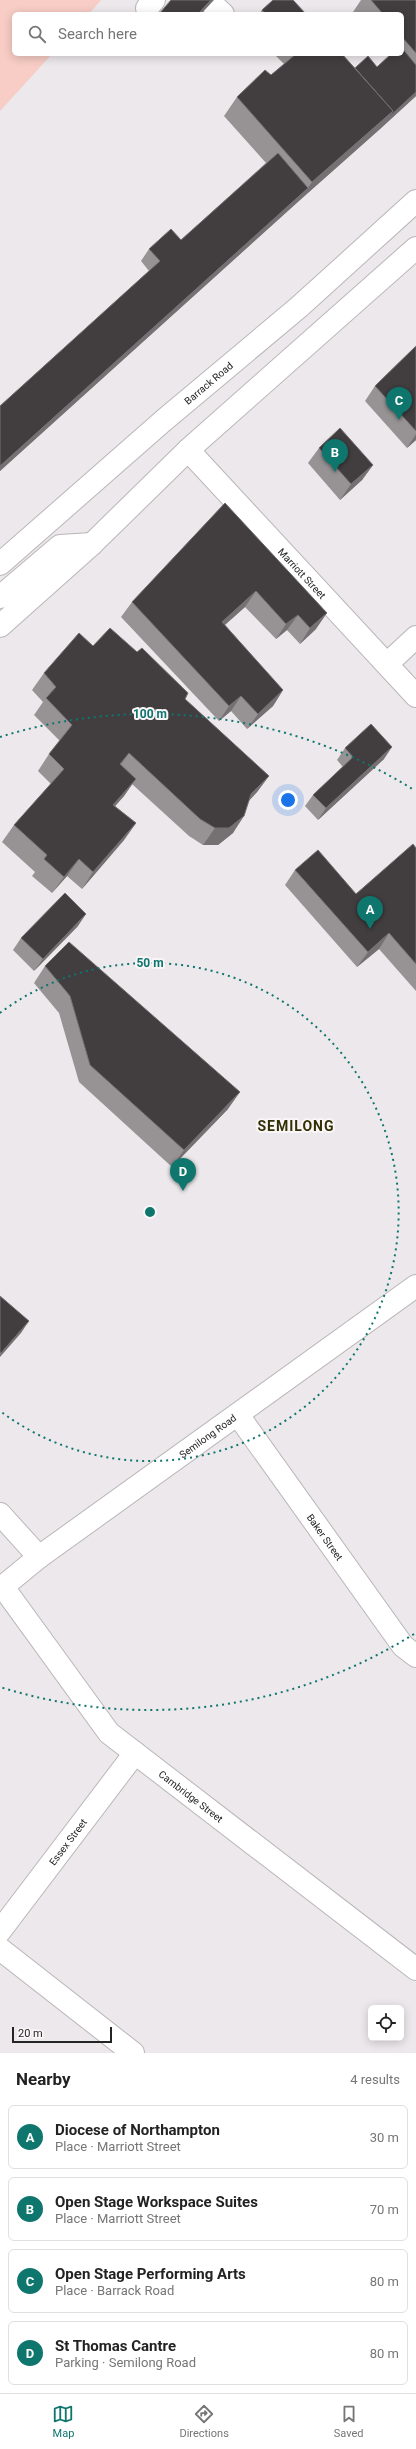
<!DOCTYPE html>
<meta charset="utf-8">
<style>
:root{--surface:#fff;--page:#f2f2f2;--text:#222;--muted:#767676;--line:#e0e0e0;--accent:#0f766e}
body{margin:0;font-family:Roboto,sans-serif;background:var(--page);color:var(--text)}
.controls{position:absolute;right:12px;bottom:12px;display:grid;overflow:hidden;border-radius:6px;box-shadow:0 2px 10px #0003}
.controls button{width:36px;height:36px;display:grid;place-items:center;padding:0;border:0;border-bottom:1px solid var(--line);background:var(--surface);color:var(--text);font:20px sans-serif}
.scale{position:absolute;left:12px;bottom:10px;width:100px;box-sizing:border-box;padding-left:4px;border:2px solid #252425;border-top:0;font-size:11px;line-height:14px;white-space:nowrap;color:#252425;-webkit-text-stroke:3px #faf6f8;paint-order:stroke}
.you{position:absolute;left:288px;top:800px;width:14px;height:14px;margin:-10px;border:3px solid #fff;border-radius:50%;background:#1a73e8;box-shadow:0 0 0 6px #1a73e833}
.badge{display:grid;place-items:center;width:26px;height:26px;border-radius:50%;background:var(--accent);color:#fff;font-size:13px;font-weight:700}
.pin{position:absolute;translate:-50% -33px;filter:drop-shadow(0 1px 2px #0008)}
.pin::after{content:'';position:absolute;top:21px;width:14px;height:12px;background:inherit;clip-path:polygon(0 0,100% 0,50% 100%)}
.list{margin:0;padding:0;list-style:none}
h2{display:flex;justify-content:space-between;align-items:center;height:52px;margin:0;padding:0 16px;font-size:17px}
h2 small{font-size:13px;font-weight:400;color:var(--muted)}
.list li{display:grid;grid-template-columns:26px 1fr auto;gap:12px;align-items:center;box-sizing:border-box;height:64px;margin:0 8px 8px;padding:0 8px;border:1px solid var(--line);border-radius:6px}
.list b{display:block;font-size:15px;white-space:nowrap}
.list p{margin:0;font-size:13px;white-space:nowrap;color:var(--muted)}
.list em{font-size:13px;font-style:normal;color:var(--muted)}
.icon{flex:none;width:22px;height:22px;fill:none;stroke:currentColor;stroke-width:2;stroke-linecap:round;stroke-linejoin:round}
.map{position:relative;flex:none;width:416px;height:2053px;overflow:hidden}
.search{position:absolute;background:var(--surface);box-shadow:0 2px 10px #0003;left:12px;right:12px;top:12px;height:44px;display:flex;align-items:center;gap:10px;box-sizing:border-box;padding:0 14px;border-radius:6px;color:var(--muted);font-size:15px}
.sheet{height:340px;background:var(--surface)}
nav{display:flex;justify-content:space-around;align-items:center;box-sizing:border-box;height:56px;border-top:1px solid var(--line);background:var(--surface);font-size:11px;color:var(--muted)}
nav a{display:grid;justify-items:center;gap:2px}
nav .on{color:var(--accent)}
.map>svg:first-child{display:block}
</style>
<div class="map">
<svg width="416" height="2053" viewBox="0 0 416 2053">
<rect width="100%" height="100%" fill="#ece8eb"/>
<path fill="#f7cdc5" d="M0 0H101L89 14H14V54H52L0 111Z"/>
<g fill="none" stroke-linecap="round" stroke-linejoin="round">
<defs>
<g id="minor">
<path d="M211 3 223 14"/>
<path d="M147 8 154 0"/>
<path id="s1" d="M188 450 416 696"/>
<path d="M387 664 416 637"/>
<path id="s2" d="M238 1415 403 1646 416 1656"/>
<path d="M0 1514 39 1557"/>
<path id="s3" d="M3 1587 109 1733 416 1969"/>
<path id="s4" d="M0 1589 39 1557 416 1286"/>
<path id="s5" d="M0 1931 135 1753"/>
<path d="M0 1949 133 2053"/>
</g>
<g id="highway">
<path id="s6" d="M0 564 163 421 299 307 416 201"/>
<path d="M0 597 60 546 92 544"/>
<path d="M0 626 92 544 188 450 416 248"/>
</g>
</defs>
<use href="#minor" stroke="#bab6b8" stroke-width="24"/>
<use href="#highway" stroke="#bab6b8" stroke-width="24"/>
<use href="#minor" stroke="#fff" stroke-width="22"/>
<use href="#highway" stroke="#fff" stroke-width="22"/>
</g>
<g fill="#979395">
<path d="M361 0H416V96L380 129 300 200 0 471V406L149 271 141 261 149 249 181 240 266 163 224 116 237 97 271 75 284 64 274 54H342L355 68 377 67 390 55 389 54H402V14H355L353 12Z"/>
<path d="M262 10 306 14H259Z"/>
<path d="M416 346V440L407 448 365 401 375 386Z"/>
<path d="M319 448 373 465 362 480 340 500 308 463Z"/>
<path d="M225 503 316 629 300 644 287 630 276 639 245 607 225 625 283 690 273 706 247 729 231 711 219 721 121 617 132 602Z"/>
<path d="M93 646 185 699 269 776 257 792 249 801 233 833 218 845H203L189 836 132 784 124 796 115 806 136 823 124 840 82 889 67 876 52 893 32 876 35 872 2 842 14 825 51 784 38 771 49 754 60 741 34 715 43 702 32 690 44 673Z"/>
<path d="M345 748 384 759 318 820 305 806 313 795 343 767 337 760Z"/>
<path d="M416 848V991L379 949 357 967 285 885 295 870 356 894Z"/>
<path d="M78 926 34 971 13 950 21 938Z"/>
<path d="M45 966 228 1109 172 1167 79 1082 59 1013 34 983Z"/>
</g>
<g fill="#757173">
<path d="M211 0H214L201 14H198Z"/>
<path d="M416 92V96L380 129 300 200 0 471V466L308 188 312 182 393 111Z"/>
<path d="M416 434V440L407 448Z"/>
<path d="M373 465 362 480 340 500 351 484Z"/>
<path d="M256 591 245 607 211 637 222 622Z"/>
<path d="M327 613 316 629 300 644 310 628Z"/>
<path d="M298 615 287 630 276 639 286 624Z"/>
<path d="M283 690 273 706 247 729 258 714Z"/>
<path d="M241 696 231 711 219 721 229 706Z"/>
<path d="M392 747 384 759 318 820 326 808Z"/>
<path d="M129 753 117 770 120 764Z"/>
<path d="M269 776 257 792 239 811 251 794Z"/>
<path d="M136 779 124 796 101 822 113 805Z"/>
<path d="M244 816 233 833 218 845H203L215 828Z"/>
<path d="M136 823 124 840 82 889 93 872Z"/>
<path d="M79 859 67 876 52 893 64 877Z"/>
<path d="M86 914 78 926 34 971 43 959Z"/>
<path d="M389 933 379 949 357 967 368 952Z"/>
<path d="M240 1092 228 1109 172 1167 184 1150Z"/>
<path d="M29 1321 21 1333 0 1357V1354Z"/>
</g>
<g fill="#423e3f" stroke="#757173">
<path d="M171 0H211L198 14H159Z"/>
<path d="M273 0H293L306 14H265L262 10Z"/>
<path d="M371 0H416V53L402 37V14H383Z"/>
<path d="M402 48 416 65V92L389 117 393 111 355 68 368 56 377 67 391 54H402Z"/>
<path d="M296 54H342L393 111 312 182 237 97 265 70 271 75Z"/>
<path d="M278 153 308 188 0 466V406L160 261 149 249 171 229 181 240Z"/>
<path d="M416 346V431L375 386Z"/>
<path d="M340 428 373 465 351 484 319 448Z"/>
<path d="M225 503 327 613 310 628 298 615 286 624 256 591 222 622 283 690 258 714 241 696 229 706 132 602Z"/>
<path d="M110 628 137 652 142 648 188 693 185 699 269 776 251 794 244 816 229 828H215L200 819 129 753 120 764 136 779 113 805 136 823 93 872 79 859 64 877 44 859 47 855 14 825 64 769 49 754 72 725 46 698 56 687 44 673 79 633 93 646Z"/>
<path d="M371 724 392 747 326 808 313 795 353 757 345 748Z"/>
<path d="M413 844 416 848V964L389 933 368 952 295 870 318 850 356 894Z"/>
<path d="M65 893 86 914 43 959 21 938Z"/>
<path d="M69 942 240 1092 184 1150 90 1065 70 996 45 966Z"/>
<path d="M0 1296 29 1321 1 1353H0Z"/>
</g>
<g fill="none" stroke="#0f766e" stroke-width="2" stroke-dasharray="2 4">
<path d="M0 1013A249 249 0 1 1 0 1411"/>
<path d="M414 1634A498 498 0 0 1 0 1687M0 737A498 498 0 0 1 414 790"/>
</g>
<g text-anchor="middle" stroke-width="4" stroke-linejoin="round" paint-order="stroke">
<g font-size="10" fill="#252425" stroke="#faf6f8">
<text dy="4" stroke="none"><textPath href="#s6" startOffset="276">Barrack Road</textPath></text>
<text dy="4" stroke="none"><textPath href="#s1" startOffset="168">Marriott Street</textPath></text>
<text dy="4" stroke="none"><textPath href="#s4" startOffset="258">Semilong Road</textPath></text>
<text dy="4" stroke="none"><textPath href="#s2" startOffset="150">Baker Street</textPath></text>
<text dy="4" stroke="none"><textPath href="#s3" startOffset="284">Cambridge Street</textPath></text>
<text dy="4" stroke="none"><textPath href="#s5" startOffset="112">Essex Street</textPath></text>
</g>
<g font-size="14" font-weight="bold" letter-spacing="1" fill="#333005" stroke="#faf6f8">
<text x="296" y="1131">SEMILONG</text>
</g>
</g>
<circle cx="150" cy="1212" r="6" fill="#0f766e" stroke="#faf6f8" stroke-width="2"/>
<g font-size="12" text-anchor="middle" font-weight="bold" fill="#0f766e" stroke="#faf6f8" stroke-width="4" stroke-linejoin="round" paint-order="stroke">
<text x="150" y="718">100 m</text>
<text x="150" y="967">50 m</text>
</g>
</svg>
<div class="controls">
<button><svg class="icon" aria-label="locate" viewBox="0 0 24 24"><circle cx="12" cy="12" r="6"/><path d="M12 2v4M12 18v4M2 12h4M18 12h4"/></svg></button>
</div>
<div class="scale">20 m</div>
<div class="you"></div>
<div class="pin badge" style="left:370px;top:929px">A</div>
<div class="pin badge" style="left:335px;top:472px">B</div>
<div class="pin badge" style="left:399px;top:420px">C</div>
<div class="pin badge" style="left:183px;top:1191px">D</div>
<div class="search"><svg class="icon" aria-label="search" viewBox="0 0 24 24"><circle cx="10" cy="10" r="6"/><path d="M15 15l6 6"/></svg>Search here</div>
</div>
<section class="sheet">
<h2>Nearby<small>4 results</small></h2>
<ul class="list">
<li><span class="badge">A</span><div><b>Diocese of Northampton</b><p>Place · Marriott Street</p></div><em>30 m</em></li>
<li><span class="badge">B</span><div><b>Open Stage Workspace Suites</b><p>Place · Marriott Street</p></div><em>70 m</em></li>
<li><span class="badge">C</span><div><b>Open Stage Performing Arts</b><p>Place · Barrack Road</p></div><em>80 m</em></li>
<li><span class="badge">D</span><div><b>St Thomas Cantre</b><p>Parking · Semilong Road</p></div><em>80 m</em></li>
</ul>
</section>
<nav>
<a class="on"><svg class="icon" aria-label="map" viewBox="0 0 24 24"><path d="M3 6l6-2 6 2 6-2v14l-6 2-6-2-6 2zM9 4v14M15 6v14"/></svg>Map</a>
<a><svg class="icon" aria-label="directions" viewBox="0 0 24 24"><path d="M12 3l9 9-9 9-9-9zM9 14v-3h6M13 9l2 2-2 2"/></svg>Directions</a>
<a><svg class="icon" aria-label="saved" viewBox="0 0 24 24"><path d="M7 4h10v16l-5-4-5 4z"/></svg>Saved</a>
</nav>
